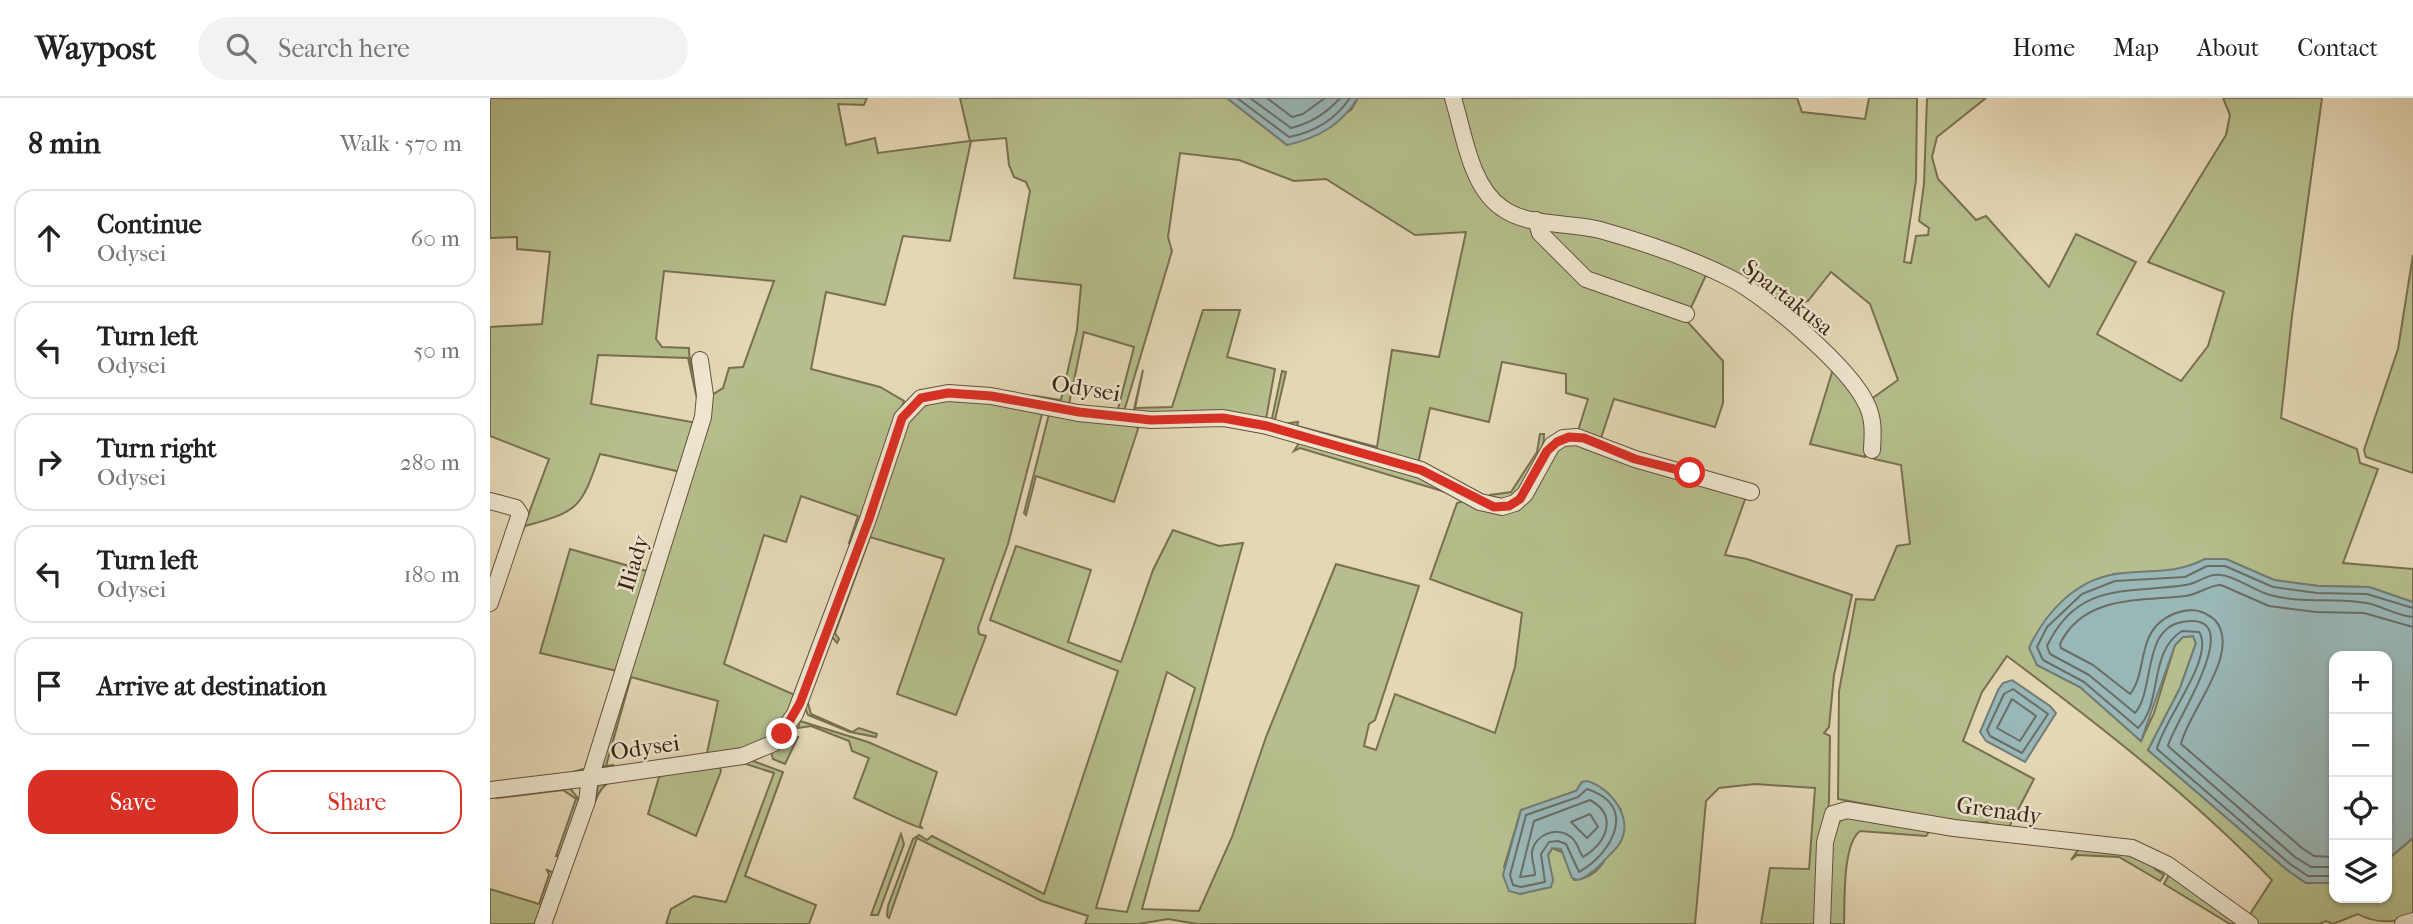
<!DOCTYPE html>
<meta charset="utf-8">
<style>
:root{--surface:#fff;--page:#f2f2f2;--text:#222;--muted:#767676;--line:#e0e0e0;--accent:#d93025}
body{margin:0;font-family:"IM FELL French Canon",serif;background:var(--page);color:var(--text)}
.controls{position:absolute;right:21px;bottom:21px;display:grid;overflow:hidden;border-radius:14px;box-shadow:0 2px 5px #0004}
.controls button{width:63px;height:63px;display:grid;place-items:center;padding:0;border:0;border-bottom:2px solid var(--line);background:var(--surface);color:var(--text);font:35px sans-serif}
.stop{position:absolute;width:21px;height:21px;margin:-16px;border:5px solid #d93025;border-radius:50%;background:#fff}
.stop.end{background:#d93025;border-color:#fff;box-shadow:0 2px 7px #0008}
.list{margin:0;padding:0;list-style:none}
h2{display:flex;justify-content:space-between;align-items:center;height:91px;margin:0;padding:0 28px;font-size:30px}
h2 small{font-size:23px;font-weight:400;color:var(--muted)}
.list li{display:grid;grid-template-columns:46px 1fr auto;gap:21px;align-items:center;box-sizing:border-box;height:98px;margin:0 14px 14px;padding:0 14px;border:2px solid var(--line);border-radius:21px}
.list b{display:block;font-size:26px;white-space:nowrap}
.list p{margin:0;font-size:23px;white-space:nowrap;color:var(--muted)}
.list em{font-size:23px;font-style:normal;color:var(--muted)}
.actions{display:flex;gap:14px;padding:21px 28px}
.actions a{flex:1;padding:16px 0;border:2px solid var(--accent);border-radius:21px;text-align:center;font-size:24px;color:var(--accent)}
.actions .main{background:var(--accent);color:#fff}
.icon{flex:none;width:38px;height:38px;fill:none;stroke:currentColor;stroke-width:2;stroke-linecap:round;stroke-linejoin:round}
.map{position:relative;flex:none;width:1923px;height:826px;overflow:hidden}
header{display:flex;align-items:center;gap:42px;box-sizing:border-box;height:98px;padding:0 35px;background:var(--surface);border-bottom:2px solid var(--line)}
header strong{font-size:33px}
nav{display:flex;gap:38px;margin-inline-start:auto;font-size:24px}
.search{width:490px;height:63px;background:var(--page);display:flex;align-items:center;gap:18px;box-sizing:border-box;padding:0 24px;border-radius:38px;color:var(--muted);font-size:26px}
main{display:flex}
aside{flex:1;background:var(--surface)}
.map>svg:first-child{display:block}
</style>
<header>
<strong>Waypost</strong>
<div class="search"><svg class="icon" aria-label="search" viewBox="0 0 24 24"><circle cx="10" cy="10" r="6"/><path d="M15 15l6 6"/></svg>Search here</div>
<nav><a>Home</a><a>Map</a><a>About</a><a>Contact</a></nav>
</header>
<main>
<aside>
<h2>8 min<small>Walk · 570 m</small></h2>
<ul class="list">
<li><svg class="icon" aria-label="ahead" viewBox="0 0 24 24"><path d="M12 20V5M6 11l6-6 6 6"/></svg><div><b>Continue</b><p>Odysei</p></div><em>60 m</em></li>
<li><svg class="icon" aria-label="left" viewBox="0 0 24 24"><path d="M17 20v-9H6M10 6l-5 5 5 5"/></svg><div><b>Turn left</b><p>Odysei</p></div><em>50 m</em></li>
<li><svg class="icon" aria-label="right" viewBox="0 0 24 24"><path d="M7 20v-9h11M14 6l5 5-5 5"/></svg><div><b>Turn right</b><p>Odysei</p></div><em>280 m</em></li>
<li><svg class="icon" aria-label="left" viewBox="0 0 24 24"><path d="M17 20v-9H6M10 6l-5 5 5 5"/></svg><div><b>Turn left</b><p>Odysei</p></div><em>180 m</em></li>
<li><svg class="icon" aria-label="arrive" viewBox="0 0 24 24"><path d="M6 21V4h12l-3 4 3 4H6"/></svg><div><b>Arrive at destination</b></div></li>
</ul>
<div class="actions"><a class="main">Save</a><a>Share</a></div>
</aside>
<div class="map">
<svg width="1923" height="826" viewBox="0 0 1923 826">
<rect width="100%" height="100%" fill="#e4d7b4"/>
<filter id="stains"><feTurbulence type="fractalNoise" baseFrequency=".00286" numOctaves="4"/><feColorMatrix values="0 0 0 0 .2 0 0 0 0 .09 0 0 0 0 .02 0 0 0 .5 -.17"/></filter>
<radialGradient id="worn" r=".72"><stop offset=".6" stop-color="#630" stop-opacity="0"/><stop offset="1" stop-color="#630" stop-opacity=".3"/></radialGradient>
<g fill="#b5be8c" stroke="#787050" stroke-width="2" fill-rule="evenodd">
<path d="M0 0H377L374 7 348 6 356 47 385 40 388 55 480 43 470 0H737L797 47 861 12 868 0H960L982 70 1077 168 1196 222 1233 263V305L1225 329 1124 301 1110 343 1087 336 1098 301 1076 295V276L1012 264 999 324 940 310 928 366 792 326 808 324 807 328 887 349 902 252 949 259 976 134 925 137 836 81 804 83 749 62 690 55 678 139 682 153 635 310 633 313 628 311 644 249 594 234 579 306 599 312 547 300 545 298 571 302 587 232 591 187 524 180 540 93 536 84 524 79 519 67 516 40 481 43 460 143 413 138 395 207 336 194 321 271 390 289 414 303 365 447 359 445 368 418 311 398 296 444 274 437 234 566 305 597C297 646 257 650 216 660L228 603 141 579 116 668 124 667 115 670 112 665 222 297 233 290 239 270 253 269 284 183 174 173 166 241 172 249 199 250C198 267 209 284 212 302L207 301 198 260 108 257 101 306 207 325 191 374 110 356C91 409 91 413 35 428L30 439 59 361 0 338V229L52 226 60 154 27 151V139L0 140Z"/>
<path d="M971 0H1307L1312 14 1375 21 1379 0H1427L1426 82 1414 164 1421 165 1426 138 1438 137 1439 130 1429 123 1434 86 1437 0H1496L1447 39 1442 59 1448 81 1486 122 1496 118 1559 189 1586 136 1646 164 1607 236 1691 283 1718 248 1734 194 1658 164 1736 37 1740 17 1733 0H1832L1802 218 1791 320 1867 351 1870 365 1888 371 1853 465 1923 471V504L1879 489 1828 488 1784 482 1736 461H1715L1694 472 1623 476 1547 567 1590 589 1651 643 1664 615 1685 547 1693 539 1703 538 1706 545 1690 590 1658 652 1796 771 1816 785H1844V800H1897V762L1923 740V819C1903 825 1885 826 1868 816L1843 826 1836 823 1829 826H1767L1760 818 1762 813 1782 782C1702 699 1609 627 1517 558L1492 594 1473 643 1544 681 1518 731 1501 728 1497 724 1483 725 1448 720 1348 701 1349 593 1366 501 1384 502 1407 448 1420 446 1411 367 1384 361 1387 329 1380 302 1408 282 1380 206 1341 174 1318 203 1289 212 1242 178 1027 115 993 82Z"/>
<path d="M1054 128 1090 130 1217 175 1199 214 1106 183Z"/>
<path d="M1923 157V375L1876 359 1874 352 1908 251Z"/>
<path d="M713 212H750L737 259 785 271 776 321 646 314 644 311 653 272 645 310 682 309Z"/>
<path d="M1343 271C1370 297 1381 322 1375 359L1320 346Z"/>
<path d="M792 273 796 274 784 326 781 325Z"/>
<path d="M473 298 552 316 518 446 488 530 489 536 496 538 466 617 407 596 454 461 380 439 345 535 349 541 347 545 342 539 411 331 429 307Z"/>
<path d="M559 316 646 328 648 331 624 404 546 378 536 417 534 415Z"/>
<path d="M1050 336H1054C1054 362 1037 385 1020 403L999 401 1000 397 1021 394 1047 354Z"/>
<path d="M811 342 943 383 952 393 810 350 804 353Z"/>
<path d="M1081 343 1257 396 1235 457 1257 461 1362 497 1344 577 1339 629 1334 635 1340 638 1339 703 1327 826H1271L1280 770 1319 771 1325 690 1265 686 1229 690 1216 703 1205 826H707L678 821 648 826H595L598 818 552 803 427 740 399 820 397 818 398 808 423 741 429 737 437 742 442 738 554 796 628 573 500 522 526 448 601 472 578 544 631 564 663 472 683 432 729 448 753 445 652 811 709 813 742 739 776 639 846 466 929 488 885 622 879 626 874 648 886 652 905 596 1005 635 1025 569 1032 515 940 481 967 405 974 403 1013 413 1057 359ZM677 574 705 590 637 814 606 810ZM1092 684C1110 683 1122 699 1131 712 1125 739 1118 780 1084 782L1074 755 1062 750 1058 757 1061 789 1030 796 1014 769 1031 712 1086 693Z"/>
<path d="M80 451 160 474 97 672 83 674 97 670 127 573 50 555Z"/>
<path d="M318 605 321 616 362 634 369 630 387 636 386 639 360 634 318 617 314 607Z"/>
<path d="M310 623 378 644 447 674 430 727 432 730C425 730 376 705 364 700L379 660 362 653 359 643 321 628 308 630Z"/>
<path d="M302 638 308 639 295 666 283 661 281 654Z"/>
<path d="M260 662 293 674 255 778 326 807 319 826H176L181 811 204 798 236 804 284 675 253 665Z"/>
<path d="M229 666 231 673 206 738 158 716 170 676C141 679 115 673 105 704L108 687 120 680Z"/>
<path d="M80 690 89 702 71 758H66L86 701 73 692 7 700 10 696Z"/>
<path d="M1355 717 1441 731 1436 738 1370 733C1352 747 1355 804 1354 826H1336C1338 793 1331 741 1355 717Z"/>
<path d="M411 736 414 746 388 817H381Z"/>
<path d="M1621 751 1664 765 1665 771 1674 777 1670 783 1629 759 1587 757 1581 762 1588 752Z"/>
<path d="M57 772 67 776 49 826H0V791L49 806 59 777Z"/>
<path d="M1680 775 1750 826H1740L1674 786Z"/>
</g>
<g fill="#99b7b7" stroke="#737c76" stroke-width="2">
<path d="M737 0H868C851 27 828 40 797 47Z"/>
<path d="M1715 461H1736L1784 482 1828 488 1879 489 1923 504V740L1897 762V558H1844V785H1816L1796 771 1658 652 1690 590 1706 545 1703 538 1693 539 1685 547 1651 643 1590 589 1547 567 1539 550C1555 515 1585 482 1626 476 1659 471 1684 477 1715 461Z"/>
<path d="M1522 582 1560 608 1566 615 1535 664 1496 643 1490 634 1508 592 1513 585Z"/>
<path d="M1097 683C1121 690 1144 720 1130 745 1125 753 1117 759 1111 766 1104 772 1098 779 1088 782L1082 780 1071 751 1062 750 1058 757 1063 782 1061 789 1030 796 1019 793 1013 777 1031 712 1086 693 1092 684Z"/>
</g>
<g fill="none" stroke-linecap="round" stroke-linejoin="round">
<g stroke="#6a6d66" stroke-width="2">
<path d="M747 0 799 39C825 34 845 22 860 0"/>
<path d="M760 0 801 30C821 25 836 16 850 0"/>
<path d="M777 0 802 19 813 16 835 0"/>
<path d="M1523 591 1558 616 1532 655 1500 638 1497 632 1514 596Z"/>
<path d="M1522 601 1546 618 1530 643 1507 630Z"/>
<path d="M1097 691C1149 707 1122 756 1089 774L1076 746 1068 743 1059 744 1051 756 1055 784 1031 789 1023 787 1020 777 1036 717 1088 699Z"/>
<path d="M1100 702C1129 718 1116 745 1093 759 1089 754 1088 745 1082 740 1068 727 1045 736 1042 754 1041 761 1045 769 1045 777L1030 779 1044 723Z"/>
<path d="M1100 716 1108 729 1097 740 1081 724Z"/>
<path d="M1844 759 1824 758 1812 750 1691 646C1697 615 1753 554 1725 522 1718 516 1710 512 1701 512 1687 513 1677 517 1667 527 1649 546 1655 578 1640 596L1603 567 1571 550 1570 546C1593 497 1651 503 1695 498 1708 497 1718 487 1731 487L1779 508 1826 514 1874 515 1923 529"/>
<path d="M1844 769H1821L1805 759 1678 648C1681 629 1763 511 1692 524 1652 531 1665 592 1645 615L1599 577 1560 556 1557 548C1588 483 1637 496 1695 487 1708 486 1717 475 1731 477 1748 479 1764 493 1780 497 1812 506 1845 499 1877 505 1892 508 1907 518 1923 519"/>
<path d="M1844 778H1818L1800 766 1667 651C1672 624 1726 559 1709 534L1692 533C1658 554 1673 605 1648 630L1594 584 1553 562 1547 549 1557 529 1592 496 1625 483 1695 479 1717 468H1735L1783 489 1827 495 1877 496 1923 510"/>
</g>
<defs>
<g id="minor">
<path d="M963 0C974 35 980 88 1012 110 1038 129 1079 124 1110 132 1153 144 1200 160 1240 180 1276 198 1359 269 1376 305 1384 320 1383 335 1382 352"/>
<path d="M1046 122 1050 135 1096 181 1196 216"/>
<path d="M210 262 215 297 213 319 100 680 253 658 284 645 305 616 378 421 412 320 431 300 458 295 501 298 588 315 661 322 733 320 777 328 931 372 990 404 1012 409 1025 405 1035 396 1062 347 1073 340 1087 339 1145 361 1261 394"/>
<path d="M0 403 26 410 30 416 0 505"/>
<path d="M0 692 100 680 97 703 53 826"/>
<path d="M1332 826 1335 744 1343 716 1357 712 1464 730 1642 750 1678 767 1760 826"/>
<path d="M1913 826 1923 823"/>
</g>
</defs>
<use href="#minor" stroke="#65503d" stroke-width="18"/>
<use href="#minor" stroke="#ede5ce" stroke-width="16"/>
</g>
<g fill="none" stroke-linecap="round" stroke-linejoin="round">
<path stroke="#d93025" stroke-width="9" d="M292 636 310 605 379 421 412 320 431 300 458 295 501 298 589 314 661 322 733 320 777 328 931 372 1004 409 1019 408 1030 401 1057 353 1067 344 1079 339 1094 340 1145 361 1200 375"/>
</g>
<g text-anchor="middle" stroke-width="5" stroke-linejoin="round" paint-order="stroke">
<g font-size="23" fill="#3b2315" stroke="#ede5ce">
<text transform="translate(1298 199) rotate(38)" y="8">Spartakusa</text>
<text transform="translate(596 290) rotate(9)" y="8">Odysei</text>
<text transform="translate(143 465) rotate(-73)" y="8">Iliady</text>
<text transform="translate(155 649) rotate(-8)" y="8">Odysei</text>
<text transform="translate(1509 712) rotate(8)" y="8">Grenady</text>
</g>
</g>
<rect width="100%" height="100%" filter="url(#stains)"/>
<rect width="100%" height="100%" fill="url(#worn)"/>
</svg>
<div class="controls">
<button>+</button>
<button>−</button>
<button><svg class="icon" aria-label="locate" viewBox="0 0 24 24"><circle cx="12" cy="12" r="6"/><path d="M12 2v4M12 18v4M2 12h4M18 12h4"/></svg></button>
<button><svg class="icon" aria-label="layers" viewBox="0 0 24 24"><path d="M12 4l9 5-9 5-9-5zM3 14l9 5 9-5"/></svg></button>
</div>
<div class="stop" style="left:1200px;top:375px"></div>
<div class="stop end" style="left:292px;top:636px"></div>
</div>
</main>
